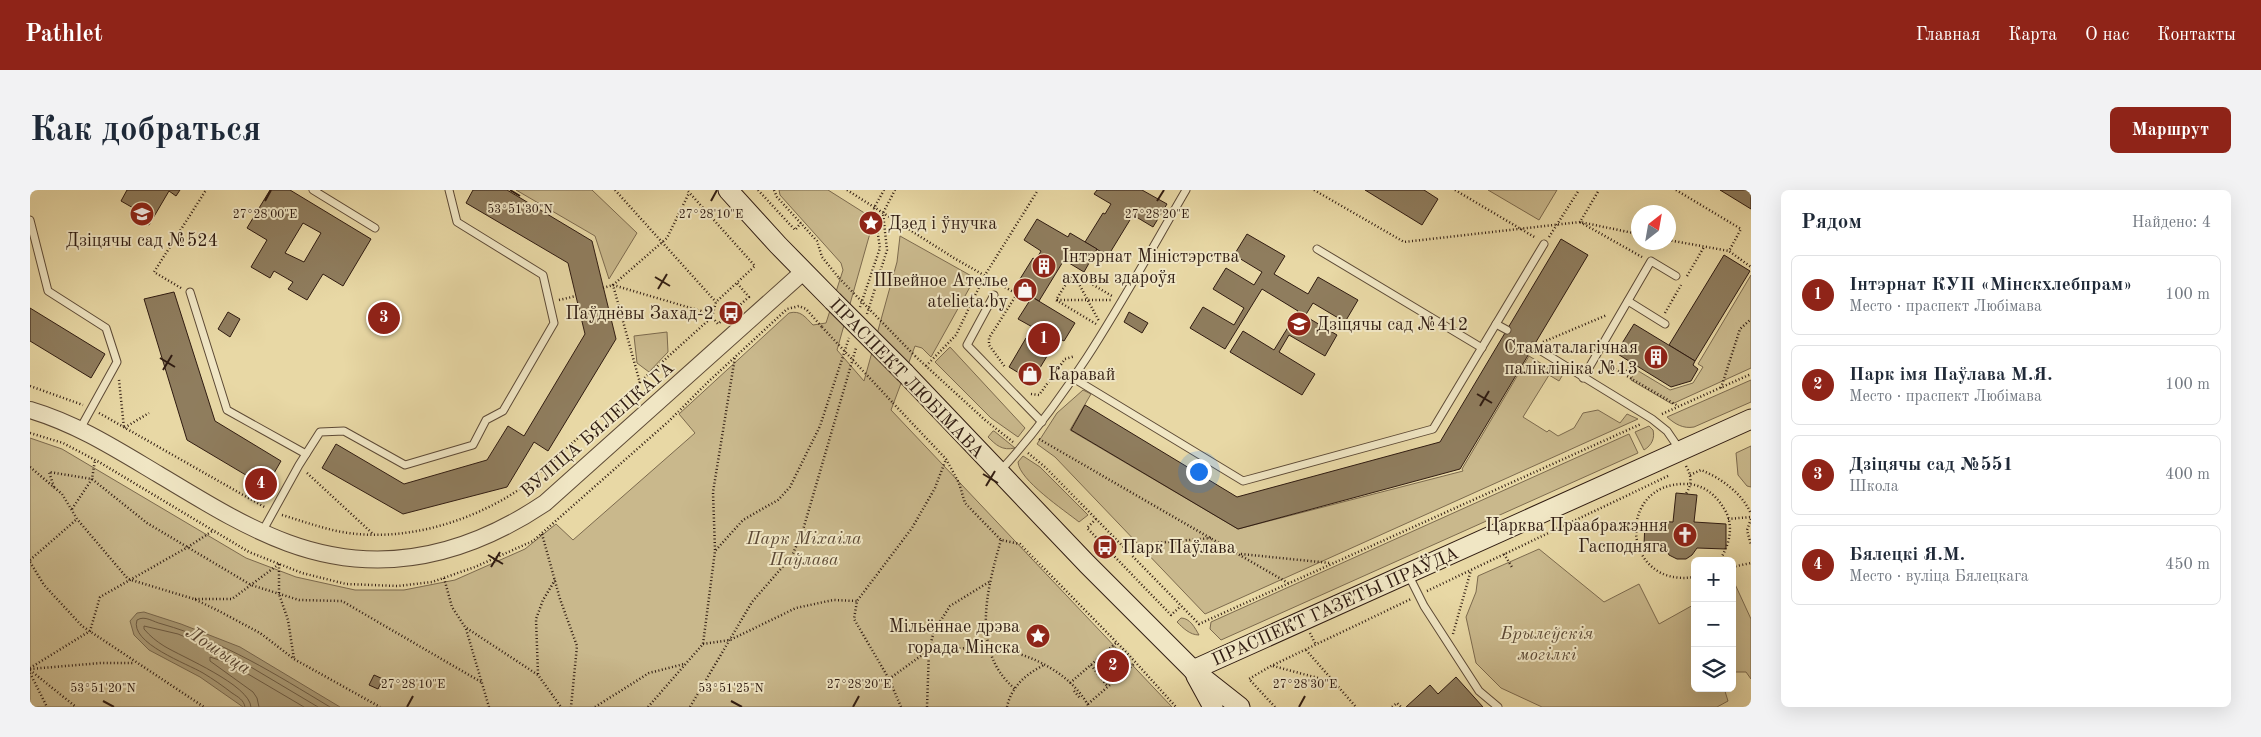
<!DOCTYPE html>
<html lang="ru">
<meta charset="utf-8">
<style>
:root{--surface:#fff;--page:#f2f2f3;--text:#1f2937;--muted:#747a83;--line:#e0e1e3;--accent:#8f2418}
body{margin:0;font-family:"Old Standard TT",serif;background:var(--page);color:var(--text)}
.controls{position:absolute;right:15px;bottom:15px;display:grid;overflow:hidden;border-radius:8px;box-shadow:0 5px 20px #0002}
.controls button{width:45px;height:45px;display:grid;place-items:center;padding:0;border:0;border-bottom:1px solid var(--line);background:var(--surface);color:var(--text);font:25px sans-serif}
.compass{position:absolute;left:1601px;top:15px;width:45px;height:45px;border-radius:50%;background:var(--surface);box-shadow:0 5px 20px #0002;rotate:31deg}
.you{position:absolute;left:1168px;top:281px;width:18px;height:18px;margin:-12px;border:4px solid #fff;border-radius:50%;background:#1a73e8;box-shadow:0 0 0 8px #1a73e833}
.badge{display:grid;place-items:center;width:32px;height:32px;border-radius:50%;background:var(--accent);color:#fff;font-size:16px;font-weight:700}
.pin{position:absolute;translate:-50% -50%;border:2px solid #fff;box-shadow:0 1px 5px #0006}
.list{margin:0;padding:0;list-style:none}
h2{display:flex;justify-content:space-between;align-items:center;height:65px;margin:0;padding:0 20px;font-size:21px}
h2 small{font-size:16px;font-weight:400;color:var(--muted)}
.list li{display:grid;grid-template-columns:32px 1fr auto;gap:15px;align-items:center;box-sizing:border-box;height:80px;margin:0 10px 10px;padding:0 10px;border:1px solid var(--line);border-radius:8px}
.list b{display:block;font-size:19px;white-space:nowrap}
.list p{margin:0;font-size:16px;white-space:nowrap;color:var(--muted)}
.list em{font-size:16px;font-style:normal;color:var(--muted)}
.icon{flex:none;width:28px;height:28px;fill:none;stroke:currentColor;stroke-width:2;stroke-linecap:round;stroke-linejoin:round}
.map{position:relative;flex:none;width:1721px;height:517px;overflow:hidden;border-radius:8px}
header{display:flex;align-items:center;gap:30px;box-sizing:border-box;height:70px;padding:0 25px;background:var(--accent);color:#fff}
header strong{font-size:24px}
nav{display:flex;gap:28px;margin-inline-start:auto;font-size:18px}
.intro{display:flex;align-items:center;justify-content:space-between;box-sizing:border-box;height:120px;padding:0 30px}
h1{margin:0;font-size:35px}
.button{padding:12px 22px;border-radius:8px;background:var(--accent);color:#fff;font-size:18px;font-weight:700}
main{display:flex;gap:30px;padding:0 30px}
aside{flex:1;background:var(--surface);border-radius:8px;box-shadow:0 5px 20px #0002}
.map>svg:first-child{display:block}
</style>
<header>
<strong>Pathlet</strong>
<nav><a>Главная</a><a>Карта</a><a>О нас</a><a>Контакты</a></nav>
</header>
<div class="intro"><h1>Как добраться</h1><a class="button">Маршрут</a></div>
<main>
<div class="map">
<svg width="1721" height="517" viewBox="0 0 1721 517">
<rect width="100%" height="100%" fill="#e8d8a5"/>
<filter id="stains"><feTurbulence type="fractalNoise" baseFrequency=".004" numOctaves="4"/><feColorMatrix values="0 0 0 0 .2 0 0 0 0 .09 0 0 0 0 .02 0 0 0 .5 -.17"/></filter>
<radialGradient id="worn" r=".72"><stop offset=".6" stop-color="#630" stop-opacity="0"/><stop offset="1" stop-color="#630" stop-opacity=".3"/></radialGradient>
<g fill="#c9b88c" stroke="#7c6a4e">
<path d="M486 0H562L607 43 579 89 565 46Z"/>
<path d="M749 0H798L844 29 807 160 834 191 867 72 870 46 945 88 901 167 892 158 885 156 861 220 1142 517H0V248L32 259 216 368 266 387 325 400H374L425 390 495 359 526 334 543 350 665 243 649 224 759 123C771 120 775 127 783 135L796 133 813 80 811 73 750 5Z"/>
<path d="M1458 0H1527L1509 30Z"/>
<path d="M1721 85V178L1642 214 1601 190 1605 179 1640 200 1663 193 1673 177 1668 174Z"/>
<path d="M637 142 638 162 619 182 607 173 604 146Z"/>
<path d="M920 157 995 238 988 247 961 228 905 172Z"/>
<path d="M1499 166 1532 186 1529 191 1519 185 1493 227 1517 242 1519 240 1528 246 1544 238 1553 223 1568 220 1590 233 1597 224 1608 229 1175 424 1025 267 1007 254 1027 223 1053 200 1061 204 1040 240 1208 339 1433 281 1432 279Z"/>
<path d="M1721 190V212L1664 237C1653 239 1645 234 1637 227Z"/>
<path d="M1619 236 1623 240C1625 248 1622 255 1614 260L1605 242Z"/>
<path d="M963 241H964L985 258C972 261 966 255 958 247Z"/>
<path d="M1599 244 1608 263 1191 450 1180 439 1181 432Z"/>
<path d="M1721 256V297L1717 296 1708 285 1706 263Z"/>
<path d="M993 266 1010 277 1058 325 1049 332C1034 320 989 290 988 272Z"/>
<path d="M1509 359 1574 412 1609 394 1629 434 1665 414V498H1694L1698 511 1687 517H1512L1471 498 1446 473 1436 427 1446 402 1448 386Z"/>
<path d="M1704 392 1721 429V489L1716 482H1702V393Z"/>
<path d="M1151 428C1160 428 1165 438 1169 445 1160 445 1153 438 1147 432Z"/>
</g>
<path fill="#a99873" stroke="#78664c" d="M114 422 151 434 210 457 310 517H213L170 487 119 460 104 445 100 431 107 423Z"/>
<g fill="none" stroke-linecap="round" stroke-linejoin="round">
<g stroke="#6c5a42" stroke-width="1">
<path d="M215 517C214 510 208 507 202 503 193 496 183 489 173 483 158 474 99 453 107 430 115 425 123 432 132 434 195 452 245 484 300 517"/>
<path d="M221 517C220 495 152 467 134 456 126 451 120 446 114 439V436L148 444 204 467 288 517"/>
<path d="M229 517 227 508 223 502 180 471V467L201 474 274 517"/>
</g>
</g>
<g fill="#8f7d5e" stroke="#2f1b11" fill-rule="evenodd">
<path d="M97 0H150L146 6 139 1 119 35 109 29 112 23 91 11Z"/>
<path d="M240 0H260L341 49 313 96 293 84 277 110 258 99 263 92 244 81 240 88 221 77 237 50 217 38ZM273 33 291 43 274 72 255 63Z"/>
<path d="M443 0H477L562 51 586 149 518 261 504 252 477 297 373 324 292 278 306 254 374 294 457 270 478 236 494 246 555 144 538 73 436 13Z"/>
<path d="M1067 0H1112L1137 14 1123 37 1103 25 1078 66 1055 52 1073 23 1075 24 1081 14 1064 4Z"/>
<path d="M1335 0H1394L1408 9 1392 35Z"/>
<path d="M1690 0H1721V19Z"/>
<path d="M1007 29 1038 47 1040 43 1067 59 1054 82 1034 70 1009 111 985 97 1003 68 1006 70 1011 61 994 50Z"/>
<path d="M1217 44 1255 66 1244 84 1278 104 1288 87 1328 110 1315 132 1283 113 1275 126 1307 145 1295 166 1259 145 1249 162 1285 184 1272 205 1200 162 1213 141 1244 160 1268 121 1232 99 1195 159 1160 138 1173 117 1204 135 1214 118 1183 99 1196 78 1224 95 1232 82 1204 65Z"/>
<path d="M1531 49 1558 65 1430 279 1208 339 1041 240 1055 215 1207 307 1410 252Z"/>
<path d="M1694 65 1720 81 1665 171 1639 155Z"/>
<path d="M144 102 185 231 251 271 236 297 157 250 114 109Z"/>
<path d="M1002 107 1045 133 1034 151 1028 148 1002 191 979 177 996 148 999 150 1006 139 988 129Z"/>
<path d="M0 118 75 164 61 188 0 151Z"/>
<path d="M198 122 210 129 200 147 188 139Z"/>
<path d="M1099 122 1118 133 1112 143 1094 132Z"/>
<path d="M1604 134 1665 171 1663 175 1668 179 1661 191 1641 197 1586 163Z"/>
<path d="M1646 303 1667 305 1664 332 1696 334V359L1667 358 1662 365 1656 369H1647L1639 365 1635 357 1614 356 1615 331 1643 332Z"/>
<path d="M344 485 353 489 348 499 339 495Z"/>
<path d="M1426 487 1453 517H1376L1400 495 1408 504Z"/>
</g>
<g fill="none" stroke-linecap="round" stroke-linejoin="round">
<defs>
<g id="service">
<path d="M283 0 345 38"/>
<path d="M0 30 18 101 76 138 87 172 50 239"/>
<path d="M1287 59 1452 158"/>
<path d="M160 102 197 220 276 264"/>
<path d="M964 105 937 155 1012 232"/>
<path d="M1598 111 1635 134"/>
<path d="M1466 134 1477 140"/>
<path d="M1503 156 1622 229 1637 241 1650 260"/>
<path d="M1043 188 1213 291 1403 239 1514 54"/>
<path d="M1553 188 1621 71 1646 86"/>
<path d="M971 280C1047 198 1100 96 1156 0"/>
<path d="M232 342 269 275 290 242 314 241 375 275 443 255 456 230 473 221 524 133 513 85 427 32 419 0"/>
<path d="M1378 384 1394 416 1449 501 1468 517"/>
</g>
<path id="tertiary" d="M0 220C47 234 86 259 128 284 170 309 212 336 258 353 350 387 436 366 515 313L773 82"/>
<g id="secondary">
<path d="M698 0 748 55 803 111"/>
<path d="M875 183 1057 374 1163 480 1210 517"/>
<path d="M1163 480 1721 229"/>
<path d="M1166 486 1183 517"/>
</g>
</defs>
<use href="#service" stroke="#5d4a36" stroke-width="9"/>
<use href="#tertiary" stroke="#5d4a36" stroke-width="18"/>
<use href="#secondary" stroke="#2f1b11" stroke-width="21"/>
<g stroke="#2f1b11" stroke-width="2.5" stroke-dasharray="1 2.5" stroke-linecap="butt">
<path d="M585 0 686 112"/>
<path d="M728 0 765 40 771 33"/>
<path d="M744 0 747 7 787 51 792 67 809 88"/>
<path d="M817 0 924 68 987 104 959 148V155L975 177"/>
<path d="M1284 0 1374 52 1550 32 1569 0"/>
<path d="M1425 0 1506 48"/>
<path d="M1646 0 1711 39 1699 61 1721 77"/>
<path d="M1608 44 1550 32 1612 67"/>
<path d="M1519 47 1549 0"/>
<path d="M1638 50 1699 61"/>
<path d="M1043 83 1069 131"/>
<path d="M1657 86 1674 57"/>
<path d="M151 98 124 82 176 0"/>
<path d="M573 98 583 95 671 121 682 127 688 134 719 107 707 93"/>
<path d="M529 110 546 106"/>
<path d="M1027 110H1081"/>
<path d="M830 117 850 58 844 18 854 0"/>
<path d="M1635 123 1651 95"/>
<path d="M837 124 857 60 853 23 865 0"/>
<path d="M1066 134 1026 110 1043 83 1082 106"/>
<path d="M1513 152 1577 125"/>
<path d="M885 166 955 230 983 252"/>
<path d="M1573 172 1648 216"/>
<path d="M896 176 926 145 955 85 1008 0"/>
<path d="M1595 184 1602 173"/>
<path d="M89 190 94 238 119 223"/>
<path d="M610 193 583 95 637 48 659 3"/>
<path d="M0 196 53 215"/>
<path d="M1691 198 1710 139 1721 129"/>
<path d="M1001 204 1009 205 1035 169 1045 166"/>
<path d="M863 213 916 269 929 293 935 313 971 350 990 354 1098 464 1146 517"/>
<path d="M69 223 236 318"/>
<path d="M1632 224 1721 184"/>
<path d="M0 243 33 253 69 272 219 362 272 383 316 394 368 396 402 392 445 377 503 351 639 231 678 192 757 119 769 116 776 119 792 137"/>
<path d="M1009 249 1258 393"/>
<path d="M998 263 1015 277 1169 434 1611 234"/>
<path d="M1656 276C1662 287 1662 293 1656 304"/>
<path d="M0 277 32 304 47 329 98 389 164 409 187 420 230 443 264 469 350 517"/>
<path d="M277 283 343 344"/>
<path d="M1660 285 1671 280C1691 288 1713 304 1721 324"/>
<path d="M24 297 19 282 62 289 117 333 221 395 269 410 312 411 451 492"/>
<path d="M42 319 62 289 65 270"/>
<path d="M252 325C272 331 291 338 312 342 375 353 446 331 497 294L682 127 686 112 725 76 657 0"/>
<path d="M1066 329 1057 338 1141 425 1151 416"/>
<path d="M1698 329 1721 327"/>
<path d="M1721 329 1717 340 1721 355"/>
<path d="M512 344 530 409 547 456 541 517"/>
<path d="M971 350C957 399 940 461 985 499"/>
<path d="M1093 356 1181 348"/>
<path d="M685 360 683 302 705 167"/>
<path d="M1211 364 1300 373"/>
<path d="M1474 364 1483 379"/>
<path d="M0 370 47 329"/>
<path d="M0 372 14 395 52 436 174 517"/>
<path d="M249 374V404L258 430 264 469"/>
<path d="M1702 377 1721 373"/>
<path d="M1665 387C1591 399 1585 292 1656 294 1672 294 1685 304 1693 317 1705 334 1700 355 1689 371"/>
<path d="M414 388 422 417 435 437 508 485 531 517"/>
<path d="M1397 401 1640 285"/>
<path d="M165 409H202L249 374"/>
<path d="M436 439 459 517"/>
<path d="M1280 443 1286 455"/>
<path d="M1423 444 1441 380"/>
<path d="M673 454 700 450 766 418 803 410 827 411"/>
<path d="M1276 460 1326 517"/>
<path d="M1061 475 1078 497"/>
<path d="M1243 476 1303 492"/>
<path d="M0 478 60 441 70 407 158 357 184 340"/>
<path d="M0 479 71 473H104"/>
<path d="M0 480 46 517"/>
<path d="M0 483 17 517"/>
<path d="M508 484 506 429 513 410 525 390"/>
<path d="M859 489 899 460 904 441 920 416 959 392"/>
<path d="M1040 493 1086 453"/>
<path d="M1044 501 1050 508"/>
<path d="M1058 514 1105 473"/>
<path d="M565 517 619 483 654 474"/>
<path d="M618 517 673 454 685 361 713 330 748 310 760 297 790 236 819 148"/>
<path d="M660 517 722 412 762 366 773 340 826 158"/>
<path d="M871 517 859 489 824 429 827 411 882 338 905 298 916 269"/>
<path d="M897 517 899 460C918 460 938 457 957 458 995 460 1041 482 1059 517"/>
<path d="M977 517C981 497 996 484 1014 475"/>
<path d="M1245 517 1219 489 1241 476 1381 409"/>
<path d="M1362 517 1367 513 1371 517"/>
</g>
<use href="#service" stroke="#f0e6c4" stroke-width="7"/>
<use href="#tertiary" stroke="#f0e6c4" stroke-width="16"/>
<use href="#secondary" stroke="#f0e6c4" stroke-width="19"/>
<defs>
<path id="secondary-bridge" d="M803 111 875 183"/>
</defs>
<use href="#secondary-bridge" stroke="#2f1b11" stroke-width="21" stroke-linecap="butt"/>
<g stroke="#2f1b11" stroke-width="2.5" stroke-dasharray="1 2.5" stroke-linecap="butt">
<path d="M809 88 885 166"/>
<path d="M792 137 863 213"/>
</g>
<use href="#secondary-bridge" stroke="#f0e6c4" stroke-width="19"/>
</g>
<path fill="none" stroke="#2f1b11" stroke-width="2" d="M480 0 490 6M235 11 241 0M681 11 687 0M1127 11 1134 0M625 87 640 96M628 99 637 84M130 168 145 177M133 180 142 165M1447 204 1462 213M1450 216 1459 201M953 284 968 293M956 296 965 281M458 365 473 374M461 377 470 362M73 511 84 517M701 511 712 517M377 517 383 506M823 517 829 506M1269 517 1275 506"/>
<defs>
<symbol id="school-disc" viewBox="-11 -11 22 22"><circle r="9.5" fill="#8f2418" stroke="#f0e6c4"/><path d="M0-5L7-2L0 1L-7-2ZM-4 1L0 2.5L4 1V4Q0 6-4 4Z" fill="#fff"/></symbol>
<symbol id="sight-disc" viewBox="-11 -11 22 22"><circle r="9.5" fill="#8f2418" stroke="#f0e6c4"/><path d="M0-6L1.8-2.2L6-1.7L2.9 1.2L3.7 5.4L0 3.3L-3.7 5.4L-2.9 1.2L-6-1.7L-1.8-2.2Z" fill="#fff"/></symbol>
<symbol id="building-disc" viewBox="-11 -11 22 22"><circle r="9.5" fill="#8f2418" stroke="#f0e6c4"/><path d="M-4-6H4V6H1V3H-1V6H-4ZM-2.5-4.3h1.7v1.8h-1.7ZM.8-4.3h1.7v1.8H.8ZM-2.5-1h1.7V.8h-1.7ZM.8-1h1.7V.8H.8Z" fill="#fff"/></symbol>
<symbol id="shop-disc" viewBox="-11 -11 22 22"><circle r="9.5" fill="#8f2418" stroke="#f0e6c4"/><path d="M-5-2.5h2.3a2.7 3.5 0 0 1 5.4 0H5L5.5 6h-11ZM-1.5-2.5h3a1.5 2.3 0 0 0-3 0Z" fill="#fff"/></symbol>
<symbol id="bus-disc" viewBox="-11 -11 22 22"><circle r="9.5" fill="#8f2418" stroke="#f0e6c4"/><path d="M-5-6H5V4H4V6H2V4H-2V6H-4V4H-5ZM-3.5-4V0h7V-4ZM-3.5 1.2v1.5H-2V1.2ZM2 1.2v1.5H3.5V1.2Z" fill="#fff"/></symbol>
<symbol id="church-disc" viewBox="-11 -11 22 22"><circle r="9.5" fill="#8f2418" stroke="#f0e6c4"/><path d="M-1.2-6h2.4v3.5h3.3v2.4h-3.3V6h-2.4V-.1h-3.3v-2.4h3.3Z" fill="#fff"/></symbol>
</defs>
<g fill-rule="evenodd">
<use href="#school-disc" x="98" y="10" width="28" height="28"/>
<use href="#sight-disc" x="827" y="19" width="28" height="28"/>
<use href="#building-disc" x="1000" y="62" width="28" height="28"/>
<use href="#shop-disc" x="981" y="86" width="28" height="28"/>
<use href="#bus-disc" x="687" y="109" width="28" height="28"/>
<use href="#school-disc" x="1255" y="120" width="28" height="28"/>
<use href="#building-disc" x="1612" y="153" width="28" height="28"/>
<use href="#shop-disc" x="986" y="170" width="28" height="28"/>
<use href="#church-disc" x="1641" y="331" width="28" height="28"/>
<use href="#bus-disc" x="1061" y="343" width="28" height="28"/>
<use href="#sight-disc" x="994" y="432" width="28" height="28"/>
</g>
<g text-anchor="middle" stroke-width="4" stroke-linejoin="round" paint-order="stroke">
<g font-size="18" fill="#2f1b11" stroke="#f0e6c4" text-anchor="start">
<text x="858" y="39">Дзед і ўнучка</text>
<text x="112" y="56" text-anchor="middle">Дзіцячы сад №524</text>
<text x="1032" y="72">Інтэрнат Міністэрства<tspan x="1032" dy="21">аховы здароўя</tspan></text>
<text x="978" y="96" text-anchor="end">Швейное Ателье<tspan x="978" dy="21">atelieta.by</tspan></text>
<text x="684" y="129" text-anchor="end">Паўднёвы Захад-2</text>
<text x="1286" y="140">Дзіцячы сад №412</text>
<text x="1608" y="163" text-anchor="end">Стаматалагічная<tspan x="1608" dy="21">паліклініка №13</tspan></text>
<text x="1018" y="190">Каравай</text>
<text x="1638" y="341" text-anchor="end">Царква Праабражэння<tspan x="1638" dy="21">Гасподняга</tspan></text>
<text x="1092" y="363">Парк Паўлава</text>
<text x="990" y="442" text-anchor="end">Мільённае дрэва<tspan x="990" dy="21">горада Мінска</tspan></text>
</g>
<g font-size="18" fill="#2f1b11" stroke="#f0e6c4">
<text transform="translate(877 188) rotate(46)" y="6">ПРАСПЕКТ ЛЮБІМАВА</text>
<text transform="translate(567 239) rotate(-41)" y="6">ВУЛІЦА БЯЛЕЦКАГА</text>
<text transform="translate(1305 416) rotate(-24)" y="6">ПРАСПЕКТ ГАЗЕТЫ ПРАЎДА</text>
</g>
<g font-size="18" font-style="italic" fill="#5d4a36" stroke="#f0e6c4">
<text x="774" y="354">Парк Міхаіла<tspan x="774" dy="21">Паўлава</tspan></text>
<text x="1517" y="449">Брылеўскія<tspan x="1517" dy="21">могілкі</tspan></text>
</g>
<g font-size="19" font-style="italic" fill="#5a4733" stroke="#f0e6c4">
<text transform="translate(189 459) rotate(33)" y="7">Лошыца</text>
</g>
</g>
<g font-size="12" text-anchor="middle" fill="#2f1b11" stroke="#f0e6c4" stroke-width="4" stroke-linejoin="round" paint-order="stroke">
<text x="490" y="23">53°51'30"N</text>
<text x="235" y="28">27°28'00"E</text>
<text x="681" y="28">27°28'10"E</text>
<text x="1127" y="28">27°28'20"E</text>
<text x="383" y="498">27°28'10"E</text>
<text x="829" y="498">27°28'20"E</text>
<text x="1275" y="498">27°28'30"E</text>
<text x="73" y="502">53°51'20"N</text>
<text x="701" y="502">53°51'25"N</text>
</g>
<rect width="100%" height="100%" filter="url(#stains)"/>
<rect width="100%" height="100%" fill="url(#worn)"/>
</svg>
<div class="controls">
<button>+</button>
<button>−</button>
<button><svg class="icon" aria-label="layers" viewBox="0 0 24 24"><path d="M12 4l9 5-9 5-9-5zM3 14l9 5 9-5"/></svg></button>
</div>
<svg class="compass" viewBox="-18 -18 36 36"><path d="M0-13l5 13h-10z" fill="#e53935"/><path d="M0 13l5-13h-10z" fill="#747a83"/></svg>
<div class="you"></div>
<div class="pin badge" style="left:1014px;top:149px">1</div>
<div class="pin badge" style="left:1083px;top:476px">2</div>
<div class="pin badge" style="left:354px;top:128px">3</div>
<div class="pin badge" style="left:231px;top:294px">4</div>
</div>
<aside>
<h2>Рядом<small>Найдено: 4</small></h2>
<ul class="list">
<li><span class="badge">1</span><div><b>Інтэрнат КУП «Мінскхлебпрам»</b><p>Место · праспект Любімава</p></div><em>100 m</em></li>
<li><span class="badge">2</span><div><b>Парк імя Паўлава М.Я.</b><p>Место · праспект Любімава</p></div><em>100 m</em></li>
<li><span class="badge">3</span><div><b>Дзіцячы сад №551</b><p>Школа</p></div><em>400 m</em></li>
<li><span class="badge">4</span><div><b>Бялецкі Я.М.</b><p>Место · вуліца Бялецкага</p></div><em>450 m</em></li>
</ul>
</aside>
</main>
